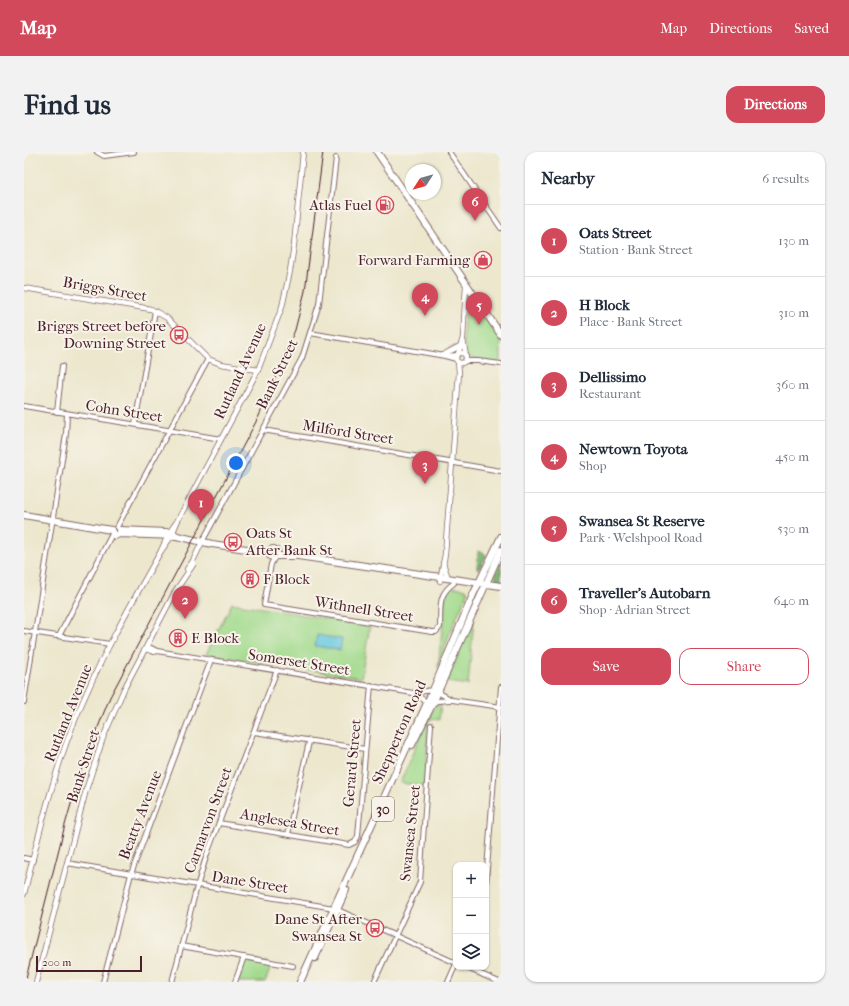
<!DOCTYPE html>
<meta charset="utf-8">
<style>
:root{--surface:#fff;--page:#f2f2f3;--text:#1f2937;--muted:#747a83;--line:#e0e1e3;--accent:#d1495b}
body{margin:0;font-family:"IM FELL French Canon",serif;background:var(--page);color:var(--text)}
.controls{position:absolute;right:12px;bottom:12px;display:grid;overflow:hidden;border-radius:8px;box-shadow:0 1px 3px #0004}
.controls button{width:36px;height:36px;display:grid;place-items:center;padding:0;border:0;border-bottom:1px solid var(--line);background:var(--surface);color:var(--text);font:20px sans-serif}
.compass{position:absolute;left:381px;top:12px;width:36px;height:36px;border-radius:50%;background:var(--surface);box-shadow:0 1px 3px #0004;rotate:234deg}
.scale{position:absolute;left:12px;bottom:10px;width:106px;box-sizing:border-box;padding-left:4px;border:2px solid #4a1f2b;border-top:0;font-size:11px;line-height:14px;white-space:nowrap;color:#4a1f2b;-webkit-text-stroke:3px #f7f3e8;paint-order:stroke}
.you{position:absolute;left:212px;top:311px;width:14px;height:14px;margin:-10px;border:3px solid #fff;border-radius:50%;background:#1a73e8;box-shadow:0 0 0 6px #1a73e833}
.badge{display:grid;place-items:center;width:26px;height:26px;border-radius:50%;background:var(--accent);color:#fff;font-size:13px;font-weight:700}
.pin{position:absolute;translate:-50% -33px;filter:drop-shadow(0 1px 2px #0008)}
.pin::after{content:'';position:absolute;top:21px;width:14px;height:12px;background:inherit;clip-path:polygon(0 0,100% 0,50% 100%)}
.list{margin:0;padding:0;list-style:none}
h2{display:flex;justify-content:space-between;align-items:center;height:52px;margin:0;padding:0 16px;font-size:17px}
h2 small{font-size:13px;font-weight:400;color:var(--muted)}
.list li{display:grid;grid-template-columns:26px 1fr auto;gap:12px;align-items:center;box-sizing:border-box;height:72px;padding:0 16px;border-top:1px solid var(--line)}
.list b{display:block;font-size:15px;white-space:nowrap}
.list p{margin:0;font-size:13px;white-space:nowrap;color:var(--muted)}
.list em{font-size:13px;font-style:normal;color:var(--muted)}
.actions{display:flex;gap:8px;padding:12px 16px}
.actions a{flex:1;padding:9px 0;border:1px solid var(--accent);border-radius:12px;text-align:center;font-size:14px;color:var(--accent)}
.actions .main{background:var(--accent);color:#fff}
.icon{flex:none;width:22px;height:22px;fill:none;stroke:currentColor;stroke-width:2;stroke-linecap:round;stroke-linejoin:round}
.map{position:relative;flex:none;width:477px;height:830px;overflow:hidden;border-radius:12px}
header{display:flex;align-items:center;gap:24px;box-sizing:border-box;height:56px;padding:0 20px;background:var(--accent);color:#fff}
header strong{font-size:19px}
nav{display:flex;gap:22px;margin-inline-start:auto;font-size:14px}
.intro{display:flex;align-items:center;justify-content:space-between;box-sizing:border-box;height:96px;padding:0 24px}
h1{margin:0;font-size:28px}
.button{padding:10px 18px;border-radius:12px;background:var(--accent);color:#fff;font-size:14px;font-weight:700}
main{display:flex;gap:24px;padding:0 24px}
aside{flex:1;background:var(--surface);border-radius:12px;box-shadow:0 1px 3px #0004}
.map>svg:first-child{display:block}
</style>
<header>
<strong>Map</strong>
<nav><a>Map</a><a>Directions</a><a>Saved</a></nav>
</header>
<div class="intro"><h1>Find us</h1><a class="button">Directions</a></div>
<main>
<div class="map">
<svg width="477" height="830" viewBox="0 0 477 830">
<rect width="100%" height="100%" fill="#f7f3e8"/>
<filter id="ink" filterUnits="userSpaceOnUse"><feTurbulence type="fractalNoise" baseFrequency=".025" numOctaves="2"/><feDisplacementMap in="SourceGraphic" scale="8" xChannelSelector="R" yChannelSelector="G"/><feConvolveMatrix kernelMatrix="1 2 1 2 8 2 1 2 1" color-interpolation-filters="sRGB"/></filter>
<filter id="wash" filterUnits="userSpaceOnUse"><feTurbulence type="fractalNoise" baseFrequency=".012" numOctaves="4" result="noise"/><feDisplacementMap in="SourceGraphic" scale="16" xChannelSelector="R" yChannelSelector="G"/><feGaussianBlur stdDeviation="0.9" result="paint"/><feColorMatrix in="noise" values="0 0 0 0 0 0 0 0 0 0 0 0 0 0 0 0 0 1.4 0 .05"/><feComposite in="paint" operator="in"/></filter>
<g filter="url(#wash)">
<rect width="100%" height="100%" fill="#ece7cd"/>
<g fill="#a1da8c" stroke="#767c5c">
<path d="M442 133 477 183V212L453 208 442 204 439 185Z"/>
<path d="M429 435 442 437 444 441 427 477 414 516C416 492 420 468 421 444L423 439Z"/>
<path d="M208 451 346 474 337 526 182 502Z"/>
<path d="M450 467 444 533 422 530Z"/>
<path d="M414 552H417L415 568 408 567 404 569 401 634 376 631C382 617 406 558 414 552Z"/>
<path d="M223 808 243 810 247 815 241 830H213L219 812Z"/>
</g>
<g fill="#80ba78" stroke="#656c52">
<path d="M454 399 459 400 462 403 456 417H453Z"/>
<path d="M477 410V430L472 427 471 423Z"/>
</g>
<path fill="#62c7df" stroke="#567385" d="M293 483 318 487 316 498 291 494Z"/>
</g>
<g filter="url(#ink)">
<g fill="none" stroke-linecap="round" stroke-linejoin="round">
<defs>
<g id="minor">
<path d="M73 0 80 4 110 0"/>
<path d="M425 0 477 76"/>
<path d="M286 181 421 204 432 207"/>
<path d="M422 204 433 203"/>
<path d="M441 209H454L477 212"/>
<path d="M0 254 197 287"/>
<path d="M33 260 38 214"/>
<path d="M111 272 131 159"/>
<path d="M239 278 477 319"/>
<path d="M93 375 184 207"/>
<path d="M178 390 278 206 295 152 312 6"/>
<path d="M251 405 247 412 240 453 408 480H412L416 475C417 455 413 443 430 431"/>
<path d="M0 479 86 492"/>
<path d="M35 484 88 382"/>
<path d="M123 494 133 499"/>
<path d="M121 497 130 500 133 499 389 541 408 538"/>
<path d="M415 537 417 542 428 548 477 555"/>
<path d="M389 541 400 548 403 552"/>
<path d="M0 550 42 282 43 262"/>
<path d="M409 551 414 549 426 548"/>
<path d="M230 580 341 597"/>
<path d="M195 671 325 693 331 690 334 684 347 533"/>
<path d="M264 682 285 590"/>
<path d="M0 706 9 708"/>
<path d="M43 711 310 756"/>
<path d="M462 730 477 535"/>
<path d="M314 758 432 811"/>
<path d="M157 794 269 814"/>
<path d="M441 815 475 830"/>
<path d="M79 830 107 722 187 508"/>
<path d="M148 830 172 738 183 702 253 518"/>
<path d="M211 830 220 805"/>
<path d="M350 830 396 730 407 573"/>
<path d="M424 830 432 812"/>
</g>
<g id="tertiary">
<path d="M0 136 127 157 143 166 184 207 197 212 234 218"/>
<path d="M439 188 442 204"/>
<circle cx="437" cy="206" r="5"/>
<path d="M434 202 439 186 442 133"/>
<path d="M419 203 436 194"/>
<path d="M137 399 145 381 154 368"/>
<path d="M419 411 424 426"/>
<path d="M164 419 163 417 169 409 178 390"/>
<path d="M416 429 421 402 435 221 434 210"/>
<path d="M0 742C14 686 28 627 49 573 73 512 105 455 137 399L147 385 154 368 234 218 258 155 266 119 270 93 279 0"/>
<path d="M12 830 62 638 79 586 100 537 152 438 169 413V409"/>
</g>
<g id="primary">
<path d="M353 0 477 183"/>
<path d="M0 363 87 378"/>
<path d="M87 378 91 384 95 382 153 384 188 392 236 399 245 402"/>
<path d="M96 378 142 380 149 381 153 384"/>
<circle cx="249" cy="401" r="4"/>
<path d="M252 404H274L477 434"/>
</g>
<g id="trunk">
<path d="M388 593 409 551 477 398"/>
<path d="M291 806 322 738"/>
<path d="M276 830 409 538 449 443 477 385"/>
</g>
</defs>
<use href="#minor" stroke="#836564" stroke-width="6"/>
<use href="#tertiary" stroke="#836564" stroke-width="6"/>
<use href="#primary" stroke="#836564" stroke-width="8"/>
<use href="#trunk" stroke="#836564" stroke-width="8"/>
<use href="#minor" stroke="#fff" stroke-width="4"/>
<use href="#tertiary" stroke="#fff" stroke-width="4.5"/>
<use href="#primary" stroke="#fff" stroke-width="6"/>
<use href="#trunk" stroke="#fff" stroke-width="6"/>
<path stroke="#4a1f2b" stroke-width="1" d="M1 830 41 673 56 621 86 545 235 264 271 178 281 139 299 0"/>
</g>
</g>
<defs>
<symbol id="fuel-ring" viewBox="-11 -11 22 22"><circle r="9.5" fill="#f7f3e8" stroke="#d1495b" stroke-width="1.5"/><path d="M-5.5-6h7V0h2V4h1.3V-2.5L3-4.5l.8-.8L6-3V5H2.5V1h-1V6h-7ZM-4.2-4.7v3.2H.2V-4.7Z" fill="#d1495b"/></symbol>
<symbol id="shop-ring" viewBox="-11 -11 22 22"><circle r="9.5" fill="#f7f3e8" stroke="#d1495b" stroke-width="1.5"/><path d="M-5-2.5h2.3a2.7 3.5 0 0 1 5.4 0H5L5.5 6h-11ZM-1.5-2.5h3a1.5 2.3 0 0 0-3 0Z" fill="#d1495b"/></symbol>
<symbol id="bus-ring" viewBox="-11 -11 22 22"><circle r="9.5" fill="#f7f3e8" stroke="#d1495b" stroke-width="1.5"/><path d="M-5-6H5V4H4V6H2V4H-2V6H-4V4H-5ZM-3.5-4V0h7V-4ZM-3.5 1.2v1.5H-2V1.2ZM2 1.2v1.5H3.5V1.2Z" fill="#d1495b"/></symbol>
<symbol id="building-ring" viewBox="-11 -11 22 22"><circle r="9.5" fill="#f7f3e8" stroke="#d1495b" stroke-width="1.5"/><path d="M-4-6H4V6H1V3H-1V6H-4ZM-2.5-4.3h1.7v1.8h-1.7ZM.8-4.3h1.7v1.8H.8ZM-2.5-1h1.7V.8h-1.7ZM.8-1h1.7V.8H.8Z" fill="#d1495b"/></symbol>
</defs>
<g fill-rule="evenodd">
<use href="#fuel-ring" x="351" y="43" width="20" height="20"/>
<use href="#shop-ring" x="449" y="98" width="20" height="20"/>
<use href="#bus-ring" x="145" y="173" width="20" height="20"/>
<use href="#bus-ring" x="199" y="380" width="20" height="20"/>
<use href="#building-ring" x="216" y="417" width="20" height="20"/>
<use href="#building-ring" x="144" y="476" width="20" height="20"/>
<use href="#bus-ring" x="341" y="766" width="20" height="20"/>
</g>
<g text-anchor="middle" stroke-width="4" stroke-linejoin="round" paint-order="stroke">
<rect fill="#f7f3e8" stroke="#7e5f64" stroke-width="1" x="348" y="645" width="22" height="24" rx="3"/>
<g font-size="14" font-weight="bold" fill="#4a1f2b">
<text x="359" y="662">30</text>
</g>
<g font-size="15" fill="#4a1f2b" stroke="#f7f3e8" text-anchor="end">
<text x="348" y="58">Atlas Fuel</text>
<text x="446" y="113">Forward Farming</text>
<text x="142" y="179">Briggs Street before<tspan x="142" dy="17">Downing Street</tspan></text>
<text x="222" y="386" text-anchor="start">Oats St<tspan x="222" dy="17">After Bank St</tspan></text>
<text x="239" y="432" text-anchor="start">F Block</text>
<text x="167" y="491" text-anchor="start">E Block</text>
<text x="338" y="772">Dane St After<tspan x="338" dy="17">Swansea St</tspan></text>
</g>
<g font-size="15" fill="#4a1f2b" stroke="#f7f3e8">
<text transform="translate(81 137) rotate(10)" y="5">Briggs Street</text>
<text transform="translate(216 219) rotate(-65)" y="5">Rutland Avenue</text>
<text transform="translate(253 222) rotate(-64)" y="5">Bank Street</text>
<text transform="translate(100 259) rotate(9)" y="5">Cohn Street</text>
<text transform="translate(324 280) rotate(9)" y="5">Milford Street</text>
<text transform="translate(340 457) rotate(9)" y="5">Withnell Street</text>
<text transform="translate(275 510) rotate(9)" y="5">Somerset Street</text>
<text transform="translate(44 561) rotate(-68)" y="5">Rutland Avenue</text>
<text transform="translate(375 580) rotate(-66)" y="5">Shepperton Road</text>
<text transform="translate(328 611) rotate(-85)" y="5">Gerard Street</text>
<text transform="translate(59 614) rotate(-72)" y="5">Bank Street</text>
<text transform="translate(116 663) rotate(-69)" y="5">Beatty Avenue</text>
<text transform="translate(184 668) rotate(-70)" y="5">Carnarvon Street</text>
<text transform="translate(266 670) rotate(10)" y="5">Anglesea Street</text>
<text transform="translate(386 681) rotate(-84)" y="5">Swansea Street</text>
<text transform="translate(226 730) rotate(9)" y="5">Dane Street</text>
</g>
</g>
</svg>
<div class="controls">
<button>+</button>
<button>−</button>
<button><svg class="icon" aria-label="layers" viewBox="0 0 24 24"><path d="M12 4l9 5-9 5-9-5zM3 14l9 5 9-5"/></svg></button>
</div>
<svg class="compass" viewBox="-18 -18 36 36"><path d="M0-13l5 13h-10z" fill="#e53935"/><path d="M0 13l5-13h-10z" fill="#747a83"/></svg>
<div class="scale">200 m</div>
<div class="you"></div>
<div class="pin badge" style="left:177px;top:370px">1</div>
<div class="pin badge" style="left:161px;top:467px">2</div>
<div class="pin badge" style="left:401px;top:332px">3</div>
<div class="pin badge" style="left:401px;top:164px">4</div>
<div class="pin badge" style="left:455px;top:173px">5</div>
<div class="pin badge" style="left:451px;top:69px">6</div>
</div>
<aside>
<h2>Nearby<small>6 results</small></h2>
<ul class="list">
<li><span class="badge">1</span><div><b>Oats Street</b><p>Station · Bank Street</p></div><em>130 m</em></li>
<li><span class="badge">2</span><div><b>H Block</b><p>Place · Bank Street</p></div><em>310 m</em></li>
<li><span class="badge">3</span><div><b>Dellissimo</b><p>Restaurant</p></div><em>360 m</em></li>
<li><span class="badge">4</span><div><b>Newtown Toyota</b><p>Shop</p></div><em>450 m</em></li>
<li><span class="badge">5</span><div><b>Swansea St Reserve</b><p>Park · Welshpool Road</p></div><em>530 m</em></li>
<li><span class="badge">6</span><div><b>Traveller's Autobarn</b><p>Shop · Adrian Street</p></div><em>640 m</em></li>
</ul>
<div class="actions"><a class="main">Save</a><a>Share</a></div>
</aside>
</main>
